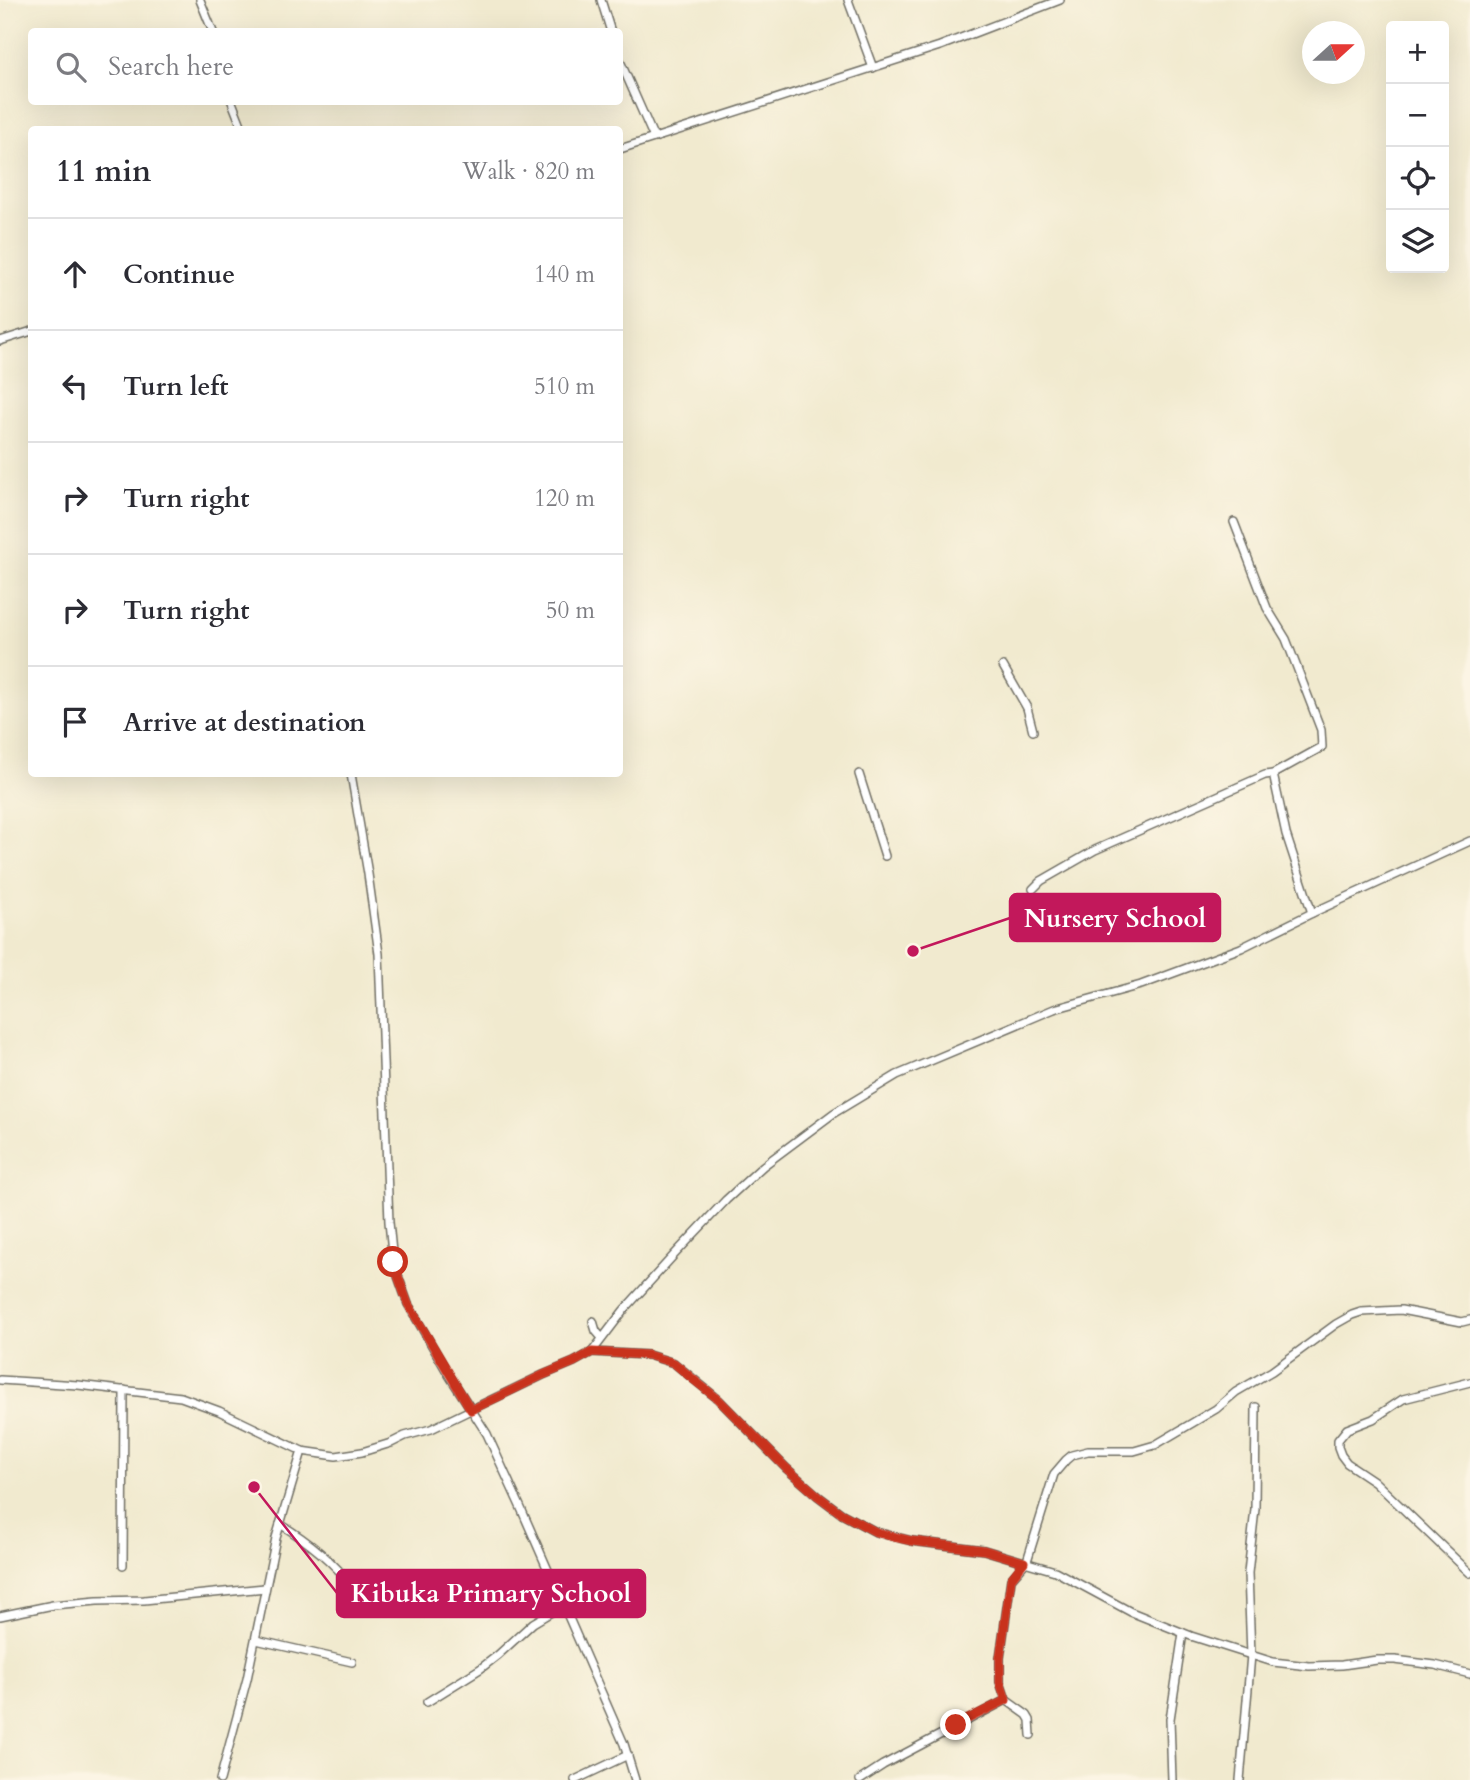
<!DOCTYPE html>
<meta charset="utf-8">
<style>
:root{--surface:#fff;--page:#f2f2f3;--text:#2b2b33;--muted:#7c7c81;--line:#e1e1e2}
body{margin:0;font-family:Cardo,serif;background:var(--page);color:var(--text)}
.controls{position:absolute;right:21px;top:21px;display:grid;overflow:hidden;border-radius:7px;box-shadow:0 7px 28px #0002}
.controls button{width:63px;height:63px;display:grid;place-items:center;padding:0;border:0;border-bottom:2px solid var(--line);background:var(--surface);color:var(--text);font:35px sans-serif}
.compass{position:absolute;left:1302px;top:21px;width:63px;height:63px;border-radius:50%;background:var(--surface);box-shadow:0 7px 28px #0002;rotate:69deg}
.stop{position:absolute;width:21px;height:21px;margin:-16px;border:5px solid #c8321e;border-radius:50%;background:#fff}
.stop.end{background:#c8321e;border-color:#fff;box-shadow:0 2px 7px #0008}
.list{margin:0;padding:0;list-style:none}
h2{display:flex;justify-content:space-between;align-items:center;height:91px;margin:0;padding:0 28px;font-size:30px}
h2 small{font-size:23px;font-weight:400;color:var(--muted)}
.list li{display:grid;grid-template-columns:46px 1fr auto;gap:21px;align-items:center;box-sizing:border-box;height:112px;padding:0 28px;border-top:2px solid var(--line)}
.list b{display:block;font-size:26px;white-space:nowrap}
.list em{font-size:23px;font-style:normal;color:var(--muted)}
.icon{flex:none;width:38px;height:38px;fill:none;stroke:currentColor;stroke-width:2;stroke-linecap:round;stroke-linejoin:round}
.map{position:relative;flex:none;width:1470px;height:1780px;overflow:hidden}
.search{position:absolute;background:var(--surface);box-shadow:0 7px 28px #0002;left:28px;top:28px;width:595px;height:77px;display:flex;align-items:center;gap:18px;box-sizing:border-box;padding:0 24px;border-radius:7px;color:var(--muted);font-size:26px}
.panel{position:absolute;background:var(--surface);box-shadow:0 7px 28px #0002;left:28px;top:126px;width:595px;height:651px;border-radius:7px}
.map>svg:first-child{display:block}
</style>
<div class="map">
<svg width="1470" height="1780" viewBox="0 0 1470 1780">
<rect width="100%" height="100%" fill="#fcf5e5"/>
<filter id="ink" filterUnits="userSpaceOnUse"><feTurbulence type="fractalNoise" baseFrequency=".0143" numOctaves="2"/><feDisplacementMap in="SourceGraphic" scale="14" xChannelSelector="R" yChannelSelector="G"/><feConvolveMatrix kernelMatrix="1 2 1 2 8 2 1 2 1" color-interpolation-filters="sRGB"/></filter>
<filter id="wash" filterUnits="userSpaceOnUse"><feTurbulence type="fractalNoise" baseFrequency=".00686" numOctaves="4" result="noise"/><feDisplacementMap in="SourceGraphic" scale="28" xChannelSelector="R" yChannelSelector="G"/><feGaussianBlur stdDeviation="1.57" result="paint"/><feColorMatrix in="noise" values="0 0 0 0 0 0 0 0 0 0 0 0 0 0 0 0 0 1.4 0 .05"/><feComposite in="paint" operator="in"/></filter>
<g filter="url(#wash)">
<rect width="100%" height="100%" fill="#f1eacf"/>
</g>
<g filter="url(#ink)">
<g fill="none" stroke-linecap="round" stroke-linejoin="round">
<defs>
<g id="minor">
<path d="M200 0 213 32"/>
<path d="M601 0 611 32"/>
<path d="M848 0 873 68"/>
<path d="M620 61 654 138"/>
<path d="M232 102 243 130"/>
<path d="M620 149 940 46 1060 0"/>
<path d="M0 341 32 331"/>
<path d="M1003 666 1027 708 1033 731"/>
<path d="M351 774 368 874 379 954 389 1222 393 1262 408 1304 449 1375 487 1434 520 1506 624 1744 635 1780"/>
<path d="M859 774 885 856"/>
<path d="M1273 774 1286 834 1312 913"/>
<path d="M1033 889 1041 881 1095 850 1265 775 1273 774 1322 747 1321 730 1286 639 1267 608 1234 522"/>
<path d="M593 1321 596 1331 602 1338"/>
<path d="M592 1352 648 1355 674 1363 718 1399 786 1468 818 1496 842 1514 876 1532 912 1541 984 1550 1055 1571 1131 1612 1191 1636 1273 1662 1309 1666 1342 1665 1377 1660H1395L1435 1665 1470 1674"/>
<path d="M0 1380 78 1385 181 1397 219 1411 302 1451 336 1456 362 1452 391 1443 405 1436 431 1429 543 1375 574 1362 592 1352 624 1310 674 1255 726 1200 763 1166 834 1113 897 1075 1054 1009 1141 985 1241 948 1312 913 1470 841"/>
<path d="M1470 1382 1403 1399 1373 1419 1347 1429 1338 1440V1447L1341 1455 1347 1463 1374 1481 1470 1573"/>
<path d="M280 1524C308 1541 332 1560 352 1586"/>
<path d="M123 1565 124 1390"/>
<path d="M0 1616 53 1605 97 1601 144 1600 265 1588"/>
<path d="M256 1640 352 1662"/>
<path d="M427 1702 480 1669 498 1655 533 1623 563 1605"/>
<path d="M1031 1735 1030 1720 1027 1715 1006 1700 1000 1682V1658L1011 1579 1027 1561 1054 1474 1066 1460 1072 1455 1088 1451H1134L1155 1445 1216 1409 1236 1392 1272 1371 1336 1324 1352 1315 1361 1312 1401 1310 1462 1322 1470 1320"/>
<path d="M220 1780 247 1679 276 1538 302 1451"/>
<path d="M575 1780 628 1755"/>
<path d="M860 1780 883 1765 1006 1700"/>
<path d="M1172 1780 1170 1719 1183 1633"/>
<path d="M1240 1780 1251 1655 1248 1573 1255 1509 1256 1407"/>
</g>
</defs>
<use href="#minor" stroke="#706e64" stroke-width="10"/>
<use href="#minor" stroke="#fff" stroke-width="7"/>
</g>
</g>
<g fill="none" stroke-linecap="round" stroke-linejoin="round" filter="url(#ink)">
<path stroke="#c8321e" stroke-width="9" d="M393 1262 408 1304 471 1410 543 1375 574 1362 592 1352 648 1355 674 1363 694 1380 718 1399 786 1468 818 1496 842 1514 876 1532 890 1536 912 1541 984 1550 1024 1562 1011 1579 1000 1658V1682L1006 1700 956 1725"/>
</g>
<path fill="none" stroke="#c2185b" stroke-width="2.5" d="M913 951L1010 918M254 1487L337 1593"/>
<g fill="#c2185b" stroke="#fcf5e5" stroke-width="2.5">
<circle cx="913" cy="951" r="7"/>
<circle cx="254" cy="1487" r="7"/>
</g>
<g fill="#c2185b" stroke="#c2185b" stroke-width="2.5">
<rect x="1010" y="894" width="210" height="47" rx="7"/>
<rect x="337" y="1570" width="308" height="47" rx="7"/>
</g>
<g font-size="26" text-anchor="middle" font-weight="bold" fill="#fff">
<text x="1115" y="927">Nursery School</text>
<text x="491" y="1602">Kibuka Primary School</text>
</g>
</svg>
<div class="controls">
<button>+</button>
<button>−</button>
<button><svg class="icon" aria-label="locate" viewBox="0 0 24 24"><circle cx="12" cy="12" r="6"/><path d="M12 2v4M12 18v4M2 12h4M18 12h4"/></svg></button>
<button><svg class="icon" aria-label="layers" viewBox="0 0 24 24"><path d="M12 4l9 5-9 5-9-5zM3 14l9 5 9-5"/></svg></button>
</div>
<svg class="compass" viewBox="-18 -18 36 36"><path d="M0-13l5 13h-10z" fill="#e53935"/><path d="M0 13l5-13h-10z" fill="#7c7c81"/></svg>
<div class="stop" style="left:393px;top:1262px"></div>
<div class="stop end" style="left:956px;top:1725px"></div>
<div class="search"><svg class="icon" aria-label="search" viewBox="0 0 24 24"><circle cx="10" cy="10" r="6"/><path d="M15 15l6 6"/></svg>Search here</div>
<section class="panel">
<h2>11 min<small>Walk · 820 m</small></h2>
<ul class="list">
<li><svg class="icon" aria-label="ahead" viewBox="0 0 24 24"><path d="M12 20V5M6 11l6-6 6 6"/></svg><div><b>Continue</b></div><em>140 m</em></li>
<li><svg class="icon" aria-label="left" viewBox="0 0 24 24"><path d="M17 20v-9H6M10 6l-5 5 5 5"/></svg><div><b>Turn left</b></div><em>510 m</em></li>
<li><svg class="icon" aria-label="right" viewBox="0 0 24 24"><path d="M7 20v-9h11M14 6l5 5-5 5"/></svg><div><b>Turn right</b></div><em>120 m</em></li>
<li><svg class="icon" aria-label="right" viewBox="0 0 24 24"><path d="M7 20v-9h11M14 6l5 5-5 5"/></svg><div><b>Turn right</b></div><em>50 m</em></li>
<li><svg class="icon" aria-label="arrive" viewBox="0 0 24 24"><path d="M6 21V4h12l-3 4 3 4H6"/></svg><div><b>Arrive at destination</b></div></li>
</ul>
</section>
</div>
